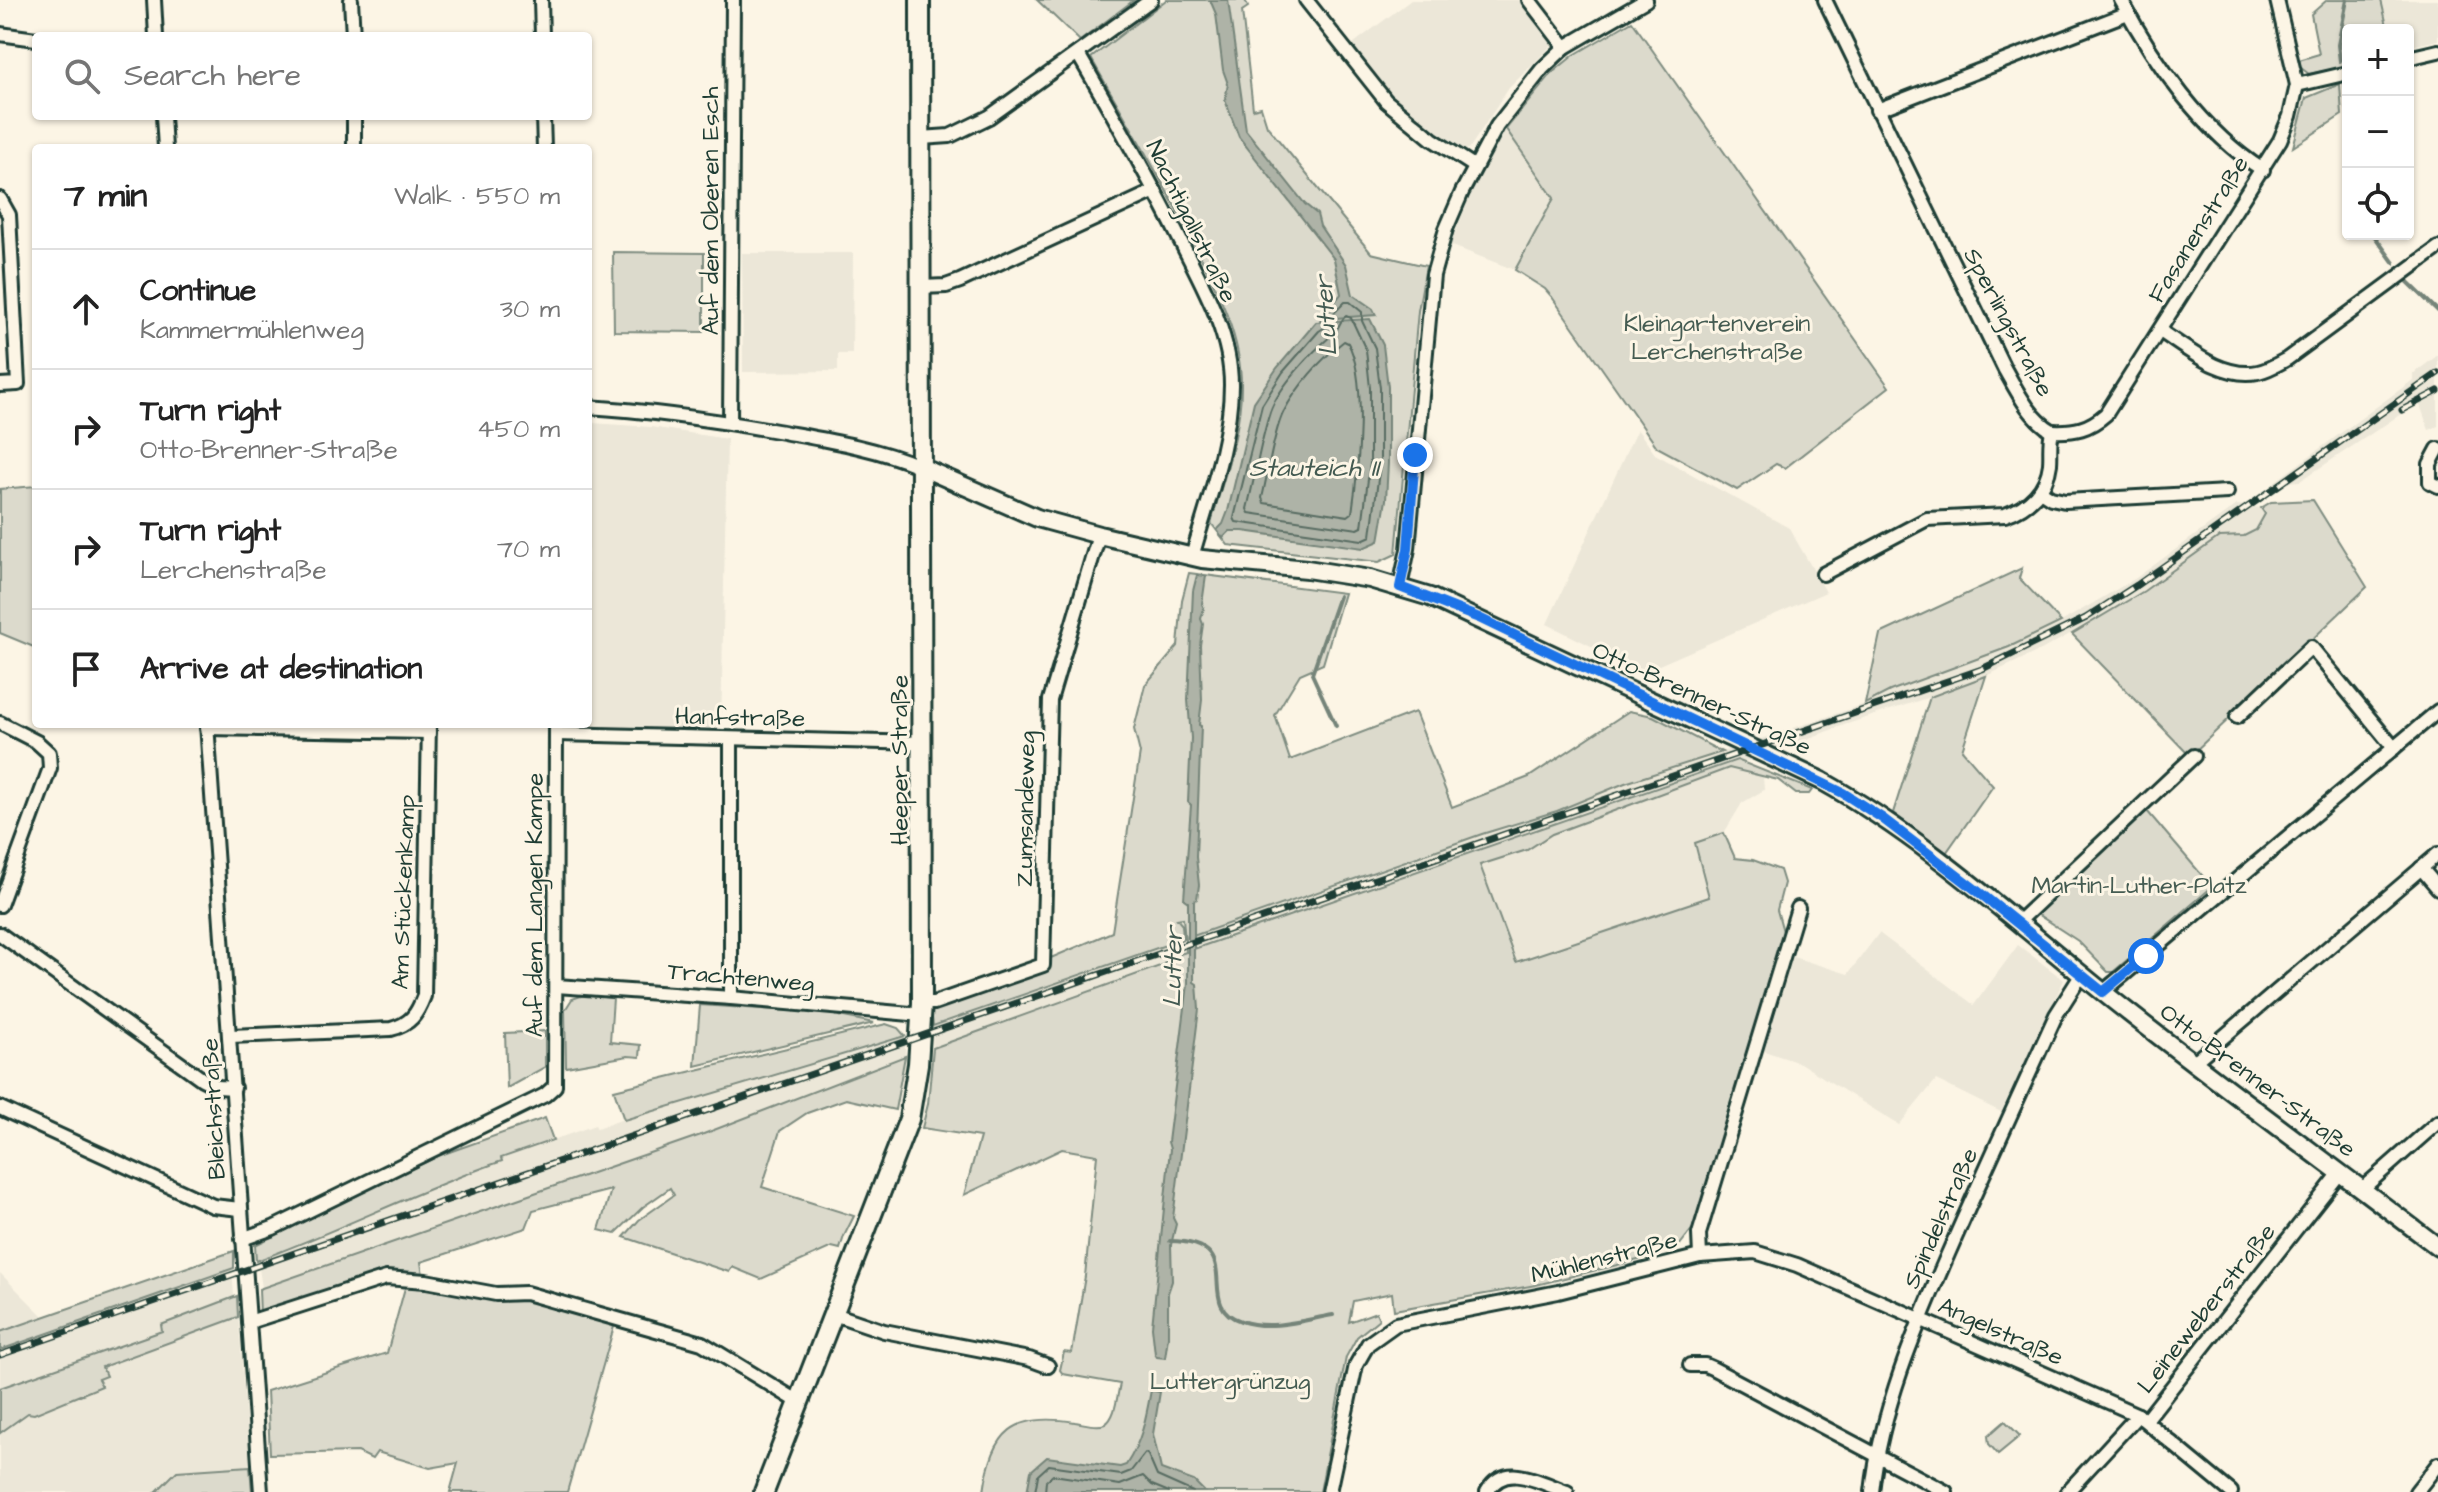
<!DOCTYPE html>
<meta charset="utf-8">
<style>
:root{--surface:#fff;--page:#f2f2f2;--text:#222;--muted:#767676;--line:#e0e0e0}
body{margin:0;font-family:"Architects Daughter",sans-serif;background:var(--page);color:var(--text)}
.controls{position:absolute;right:24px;top:24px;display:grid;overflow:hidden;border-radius:8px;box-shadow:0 2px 6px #0004}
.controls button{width:72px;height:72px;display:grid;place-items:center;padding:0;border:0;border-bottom:2px solid var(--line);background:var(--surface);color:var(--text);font:40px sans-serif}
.stop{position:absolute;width:24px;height:24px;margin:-18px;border:6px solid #1a73e8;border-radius:50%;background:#fff}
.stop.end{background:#1a73e8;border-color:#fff;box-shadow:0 2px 8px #0008}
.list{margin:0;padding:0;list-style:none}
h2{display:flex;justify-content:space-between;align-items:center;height:104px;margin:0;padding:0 32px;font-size:34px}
h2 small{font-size:26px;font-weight:400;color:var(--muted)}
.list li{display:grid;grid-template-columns:52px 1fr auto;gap:24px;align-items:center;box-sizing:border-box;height:120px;padding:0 32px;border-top:2px solid var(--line)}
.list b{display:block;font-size:30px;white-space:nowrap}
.list p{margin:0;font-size:26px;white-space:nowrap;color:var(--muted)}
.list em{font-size:26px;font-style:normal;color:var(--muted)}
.icon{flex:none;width:44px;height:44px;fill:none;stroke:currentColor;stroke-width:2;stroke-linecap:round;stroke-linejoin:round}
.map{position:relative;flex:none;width:2438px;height:1492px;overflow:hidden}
.search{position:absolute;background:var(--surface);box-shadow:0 2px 6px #0004;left:32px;top:32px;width:560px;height:88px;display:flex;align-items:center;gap:20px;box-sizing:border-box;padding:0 28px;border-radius:8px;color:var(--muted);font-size:30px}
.panel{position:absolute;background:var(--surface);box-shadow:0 2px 6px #0004;left:32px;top:144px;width:560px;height:584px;border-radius:8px}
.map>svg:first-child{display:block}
</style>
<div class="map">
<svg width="2438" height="1492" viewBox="0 0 2438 1492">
<rect width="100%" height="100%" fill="#fcf5e5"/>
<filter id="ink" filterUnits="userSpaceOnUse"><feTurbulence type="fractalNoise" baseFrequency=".0125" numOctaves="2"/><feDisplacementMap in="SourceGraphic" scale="16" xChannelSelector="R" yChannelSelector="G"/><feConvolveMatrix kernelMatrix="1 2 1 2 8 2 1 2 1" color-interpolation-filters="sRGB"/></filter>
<g filter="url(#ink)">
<g fill="#ece7d8">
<path d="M1411 0H1520L1552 41 1550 47 1509 88 1469 149 1462 150 1400 105 1376 80 1350 46Z"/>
<path d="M2381 0H2438V40L2408 47V30H2388Z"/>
<path d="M1506 129 1554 198 1515 270 1450 245 1482 167Z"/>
<path d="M742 253H853L852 354H838V371L743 372Z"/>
<path d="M2438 355V426L2429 430 2419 402 2300 481 2273 483 2413 380V374Z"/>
<path d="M592 423 651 427 727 439 721 730 574 728 571 724H588V424Z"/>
<path d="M1637 429 1655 454 1789 528 1826 592 1643 672 1547 624Z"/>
<path d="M2237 505 2261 508 2265 514 2256 529 2244 536 2219 537 2124 604 2041 650 1986 676 1930 697 1844 725 1731 767 1763 776 1764 790 1742 803 1724 833 1696 843 1709 897 1516 962 1480 865 1193 949 1168 958 1163 965 933 1048 931 1009 1152 927 1465 834 1722 752 1865 704 1890 692 2009 647 2061 622 2136 578Z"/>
<path d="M1879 933 1974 1005 2018 945 2064 980 2001 1112 1936 1080 1899 1125 1800 1063 1764 1051 1793 957 1848 974Z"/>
<path d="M886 1024 898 1028 905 1036V1056L895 1110 846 1099 612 1190 533 1210 526 1228 420 1263 259 1289 262 1287 255 1245 438 1156 545 1118 553 1140 595 1125 597 1129 623 1119 614 1090Z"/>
<path d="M234 1251V1268L232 1270 234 1296H237L250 1466 178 1471 156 1492H0V1433L28 1413 102 1385 98 1379 0 1394V1273L44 1317Z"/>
</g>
<g fill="#dcdacc" stroke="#7e8c80" stroke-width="2">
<path d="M1037 0H1134L1080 41Z"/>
<path d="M1166 0H1245L1248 7 1242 11 1253 109 1261 107 1267 126 1371 253 1426 266 1418 311 1396 554 1379 562 1228 545 1211 523C1223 479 1241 433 1241 387 1242 336 1216 288 1194 244 1163 180 1126 120 1091 58Z"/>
<path d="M2327 0H2381L2388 30H2348V66L2309 74 2301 68 2299 60 2319 54 2311 14Z"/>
<path d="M1632 21 1889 387 1785 468 1776 464 1737 490 1657 447 1552 297 1545 289 1515 270 1554 198 1506 129 1552 73 1574 55Z"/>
<path d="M2340 84 2342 115 2293 147 2306 98Z"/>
<path d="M613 252 704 253V332L614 331Z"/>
<path d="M36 486V648L0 633V489Z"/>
<path d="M2313 500 2367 587 2190 756 2072 634 2144 591 2219 537 2244 536 2256 530 2265 514 2261 508 2271 502Z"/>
<path d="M2022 568 2019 578 2061 622 2009 647 1890 691 1865 704 1880 634Z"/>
<path d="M1189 573 1344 593 1323 664 1300 674 1275 715 1290 760 1415 712 1452 807 1529 777 1629 711 1653 716 1722 752 1625 783 1557 811 1482 834 1193 936V915H1188V951L1737 760 1812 790 1809 794H1796L1778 780 1729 768 1552 834 1527 850 1480 865 1516 962 1709 897 1695 843 1724 833 1735 858 1753 860 1780 870 1784 883 1777 910 1784 935 1693 1228 1679 1246 1642 1259 1536 1285 1394 1310 1392 1293 1353 1301 1349 1322 1376 1312 1379 1319 1357 1337 1346 1357 1320 1492H984C992 1431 1014 1412 1075 1422 1083 1423 1097 1428 1105 1424 1116 1418 1117 1395 1120 1384L1063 1374 1060 1370 1064 1352 1072 1353 1085 1276 1097 1155 1062 1149 964 1195 980 1137 922 1128 928 1104 933 1048 1163 965 1168 958 1186 952 1183 918 1177 919 1182 925 1183 939 933 1026 931 1009 1112 932 1140 753 1134 729 1145 685 1178 646 1182 600Z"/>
<path d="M1986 676 1962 750 1993 786 1946 853 1893 813 1930 697Z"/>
<path d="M2147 811 2212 887 2113 972H2108L2078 941 2037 914Z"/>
<path d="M584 995 613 998 610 1042 641 1045 640 1057 628 1056 566 1067 565 1010 572 999Z"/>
<path d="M700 1005 824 1013 874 1023 695 1066Z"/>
<path d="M886 1024 898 1028 905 1036 624 1120 614 1090Z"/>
<path d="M545 1031V1067L507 1088 505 1033Z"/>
<path d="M905 1056 895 1110 846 1099 807 1113 780 1131 762 1187 854 1216 844 1236 840 1249 832 1247 761 1279 732 1267 729 1272 624 1237 639 1220 674 1195 670 1188 643 1207 615 1234 599 1230 611 1190 533 1210 526 1228 421 1262 423 1275 260 1315 259 1289 701 1135Z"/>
<path d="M545 1118 553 1140 501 1158 502 1161C418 1190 339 1231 256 1261L255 1245 438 1156Z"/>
<path d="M234 1251V1268L0 1350V1332Z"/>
<path d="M406 1284H419L489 1299 524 1298 615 1323 567 1492H450L458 1463 430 1468 377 1452 372 1459 358 1452 270 1454 267 1391 387 1353Z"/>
<path d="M237 1296 238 1317 102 1367 106 1376 98 1379 102 1386 34 1414 28 1413 0 1433V1388L162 1331 161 1325Z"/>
<path d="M2005 1421 2020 1436 1998 1454 1989 1444 1988 1436Z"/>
<path d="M250 1466 252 1492H156L177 1471Z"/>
</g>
<g fill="#aeb3a7" stroke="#758479" stroke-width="2">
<path d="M1210 0H1228L1246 130 1305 204 1317 214 1320 226 1346 265 1353 295 1373 309 1376 315 1321 319 1341 294 1334 259 1239 137 1225 100 1228 84 1223 70 1216 14Z"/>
<path d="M1370 319 1383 345 1388 387V463L1386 500 1379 541 1363 548 1243 531H1230L1223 538 1217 530 1223 524 1228 511 1254 402 1277 368 1316 322Z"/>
<path d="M1197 575 1206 576 1202 604 1204 608 1201 619 1203 624 1200 645 1202 700 1199 725 1201 726 1196 857 1199 885 1197 899 1194 901V982L1197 984 1199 1009 1173 1218 1176 1224 1171 1245 1172 1281 1168 1293V1337L1165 1358 1157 1357 1155 1354 1152 1327 1170 1149 1168 1142 1188 984V902L1184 899 1191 805 1188 802 1191 738 1188 700 1193 591Z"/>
<path d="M1151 1390 1160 1392 1153 1434 1161 1469 1194 1481 1205 1492H1027L1031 1471 1047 1457 1120 1467 1126 1465C1142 1441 1146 1418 1151 1390Z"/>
</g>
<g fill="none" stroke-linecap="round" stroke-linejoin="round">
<g stroke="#586c62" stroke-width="2">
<path d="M1345 302H1350L1362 312V321L1375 348 1380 388V463L1371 536 1362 540 1236 522 1234 518 1262 405 1283 372 1319 331 1327 326 1331 316Z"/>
<path d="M1346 316 1351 318 1366 350 1370 388V463L1362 527 1358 529 1249 513 1247 509C1255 477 1260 443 1270 412 1279 386 1312 352 1332 335 1339 330 1339 321 1346 316Z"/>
<path d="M1344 341 1348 343C1368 380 1358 472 1352 513L1348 516 1264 503 1262 498C1268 474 1273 434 1283 413 1297 386 1321 359 1344 341Z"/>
<path d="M1035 1492 1038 1475 1049 1465 1121 1475 1131 1471 1145 1453 1148 1455 1157 1476 1193 1492"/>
<path d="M1045 1492 1046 1481 1053 1475 1120 1485 1143 1476 1152 1485 1169 1492"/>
</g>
<g stroke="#758479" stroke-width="4">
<path d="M2340 61 2338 45 2347 0"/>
<path d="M2345 82 2348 111"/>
<path d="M2373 234 2394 263"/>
<path d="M2408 282 2438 311"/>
<path d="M1336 726 1312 674 1339 596"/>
<path d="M1170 1241C1251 1242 1191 1305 1241 1321 1270 1331 1304 1320 1333 1315"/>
</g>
<defs>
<g id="minor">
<path d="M154 0 156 36"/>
<path d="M351 0 353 36"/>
<path d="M541 0 542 36"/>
<path d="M1306 0 1386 101 1432 139 1474 166"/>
<path d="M1529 0 1565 47"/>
<path d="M1825 0 2004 368C2017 391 2029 417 2052 431"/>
<path d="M2121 0C2154 62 2203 133 2263 170"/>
<path d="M0 34 36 39"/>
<path d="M1078 54C1114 116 1149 178 1181 242 1203 286 1231 334 1231 385 1231 441 1207 503 1192 557"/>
<path d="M2408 58 2438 51"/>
<path d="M2297 85 2348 73"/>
<path d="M1877 110 2128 13"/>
<path d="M163 116 165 148"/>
<path d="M354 116V148"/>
<path d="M543 116 544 148"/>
<path d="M921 138 950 136 989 117 1151 0"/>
<path d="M0 199 9 215 18 384 0 385"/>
<path d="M921 287 946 286 960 281 1155 191"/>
<path d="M2160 331C2188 349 2222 379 2258 372 2268 370 2278 364 2287 359L2438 248"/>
<path d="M588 407C652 411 714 420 777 431 826 440 873 447 919 466"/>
<path d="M730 423 733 0"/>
<path d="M2052 431C2075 432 2089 429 2106 414L2280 140 2290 116 2297 85 2277 0"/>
<path d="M2438 449 2430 464V482L2438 486"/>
<path d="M2040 491 2051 498 2065 501 2227 492"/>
<path d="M1823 574 1927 519 2005 515C2029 507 2047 489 2050 464 2051 453 2049 442 2052 431"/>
<path d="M1400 587 1408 549 1433 275 1446 229 1462 192 1497 126 1542 69 1565 47 1646 0"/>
<path d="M2237 717 2311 647 2394 748"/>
<path d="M0 723 37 742 49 753 50 768 0 905"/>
<path d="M207 724C225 980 243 1236 261 1492"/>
<path d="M207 728 429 732"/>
<path d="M557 734 923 743"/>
<path d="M731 739V998"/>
<path d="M2421 868 2438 888"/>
<path d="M2018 922 2194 756"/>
<path d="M0 934 202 1079 218 1087 234 1088"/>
<path d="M556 986 731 998 922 1015"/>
<path d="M2103 992 2438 711"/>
<path d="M922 1003H934L1043 965 1050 700 1099 535"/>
<path d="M231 1036 391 1029C411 1024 417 1014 424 996L429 724"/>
<path d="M2194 1062 2438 854"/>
<path d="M0 1108 213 1206 240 1209"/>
<path d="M2362 1189 2438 1122"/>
<path d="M242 1239 273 1228 545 1095 555 1086 556 724"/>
<path d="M1700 1256 1699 1234 1798 908"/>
<path d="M834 1314 884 1331 1029 1359 1048 1366"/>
<path d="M249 1322 386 1278 426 1281 496 1294 526 1293 702 1343 799 1402"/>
<path d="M1690 1365H1705L1712 1368 1946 1492"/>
<path d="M2146 1420 2340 1173"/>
<path d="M1329 1492 1356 1365 1368 1344 1396 1324 1558 1292 1700 1256 1755 1252 1797 1265 2138 1415 2231 1492"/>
<path d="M1487 1492C1505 1460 1541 1483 1567 1492"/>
<path d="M1872 1492C1881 1409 1915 1330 1948 1254 1983 1174 2020 1094 2056 1015L2082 974"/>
<path d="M2067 1492 2138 1415"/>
<path d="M2416 1492 2438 1464"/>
</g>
<path id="tertiary" d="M919 466 1037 518 1099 535 1202 559 1307 569 1370 579 1430 597 1822 781C1921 836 2015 921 2104 993 2213 1080 2327 1162 2438 1247"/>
<path id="secondary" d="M764 1492 909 1119 918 1064 922 1003 920 0"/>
</defs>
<use href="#minor" stroke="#1f3d34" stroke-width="18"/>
<use href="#tertiary" stroke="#1f3d34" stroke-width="22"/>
<use href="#secondary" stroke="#1f3d34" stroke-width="24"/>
<use href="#minor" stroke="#fcf5e5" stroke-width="12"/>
<use href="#tertiary" stroke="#fcf5e5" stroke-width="16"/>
<use href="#secondary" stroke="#fcf5e5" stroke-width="18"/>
<defs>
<g id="rail">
<path d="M2402 410 2438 391"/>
<path d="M0 1355 1982 669 2086 618 2137 585 2438 373"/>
</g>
</defs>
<use href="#rail" stroke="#1f3d34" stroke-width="7"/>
<use href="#rail" stroke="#fcf5e5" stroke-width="4" stroke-dasharray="12" stroke-linecap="butt"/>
</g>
</g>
<g fill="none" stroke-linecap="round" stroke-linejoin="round" filter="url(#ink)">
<path stroke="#1a73e8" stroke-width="10" d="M1415 455 1408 549 1400 587 1479 618 1843 793 1882 818 1980 893 2103 992 2146 956"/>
</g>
<g text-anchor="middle" stroke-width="6" stroke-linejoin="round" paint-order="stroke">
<g font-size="24" fill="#1f3d34" stroke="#fcf5e5">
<text transform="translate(710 211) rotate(-90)" y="8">Auf dem Oberen Esch</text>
<text transform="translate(1192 221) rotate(64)" y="8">Nachtigallstraße</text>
<text transform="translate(2198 229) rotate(-58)" y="8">Fasanenstraße</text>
<text transform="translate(2009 322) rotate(62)" y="8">Sperlingstraße</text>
<text transform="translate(1702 698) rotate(25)" y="8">Otto-Brenner-Straße</text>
<text transform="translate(740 717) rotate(1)" y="8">Hanfstraße</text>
<text transform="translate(899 760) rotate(-90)" y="8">Heeper Straße</text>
<text transform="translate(1025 809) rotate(-89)" y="8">Zumsandeweg</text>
<text transform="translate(403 892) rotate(-88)" y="8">Am Stückenkamp</text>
<text transform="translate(534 905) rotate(-90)" y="8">Auf dem Langen Kampe</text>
<text transform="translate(741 977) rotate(5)" y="8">Trachtenweg</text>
<text transform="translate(2258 1080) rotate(37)" y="8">Otto-Brenner-Straße</text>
<text transform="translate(213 1109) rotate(-93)" y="8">Bleichstraße</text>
<text transform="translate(1940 1218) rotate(-66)" y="8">Spindelstraße</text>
<text transform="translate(1604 1257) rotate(-14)" y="8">Mühlenstraße</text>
<text transform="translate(2206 1308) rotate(-52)" y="8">Leineweberstraße</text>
<text transform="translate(2001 1331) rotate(24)" y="8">Angelstraße</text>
</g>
<g font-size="24" fill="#455c52" stroke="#fcf5e5">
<text x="1717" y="331">Kleingartenverein<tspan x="1717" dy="28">Lerchenstraße</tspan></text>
<text x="2139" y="893">Martin-Luther-Platz</text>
<text x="1230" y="1389">Luttergrünzug</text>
</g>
<g font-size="26" font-style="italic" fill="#435a51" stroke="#fcf5e5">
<text transform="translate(1325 316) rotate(-94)" y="9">Lutter</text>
<text x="1314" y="476">Stauteich II</text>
<text transform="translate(1172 967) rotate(-89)" y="9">Lutter</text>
</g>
</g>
</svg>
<div class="controls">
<button>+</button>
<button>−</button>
<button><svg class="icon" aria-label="locate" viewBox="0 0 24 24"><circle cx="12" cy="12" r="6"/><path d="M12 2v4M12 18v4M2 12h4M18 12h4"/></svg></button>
</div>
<div class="stop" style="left:2146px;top:956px"></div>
<div class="stop end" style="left:1415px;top:455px"></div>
<div class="search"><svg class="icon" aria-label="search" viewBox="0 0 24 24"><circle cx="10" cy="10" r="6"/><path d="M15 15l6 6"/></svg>Search here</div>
<section class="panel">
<h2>7 min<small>Walk · 550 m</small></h2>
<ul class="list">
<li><svg class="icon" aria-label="ahead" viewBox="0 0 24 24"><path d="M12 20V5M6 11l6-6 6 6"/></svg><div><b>Continue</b><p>Kammermühlenweg</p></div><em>30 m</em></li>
<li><svg class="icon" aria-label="right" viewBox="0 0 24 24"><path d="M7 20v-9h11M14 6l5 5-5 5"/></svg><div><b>Turn right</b><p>Otto-Brenner-Straße</p></div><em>450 m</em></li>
<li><svg class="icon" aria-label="right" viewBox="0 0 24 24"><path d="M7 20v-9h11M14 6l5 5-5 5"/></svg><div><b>Turn right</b><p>Lerchenstraße</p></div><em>70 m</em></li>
<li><svg class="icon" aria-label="arrive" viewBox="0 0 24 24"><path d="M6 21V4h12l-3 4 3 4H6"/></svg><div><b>Arrive at destination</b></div></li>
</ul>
</section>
</div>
